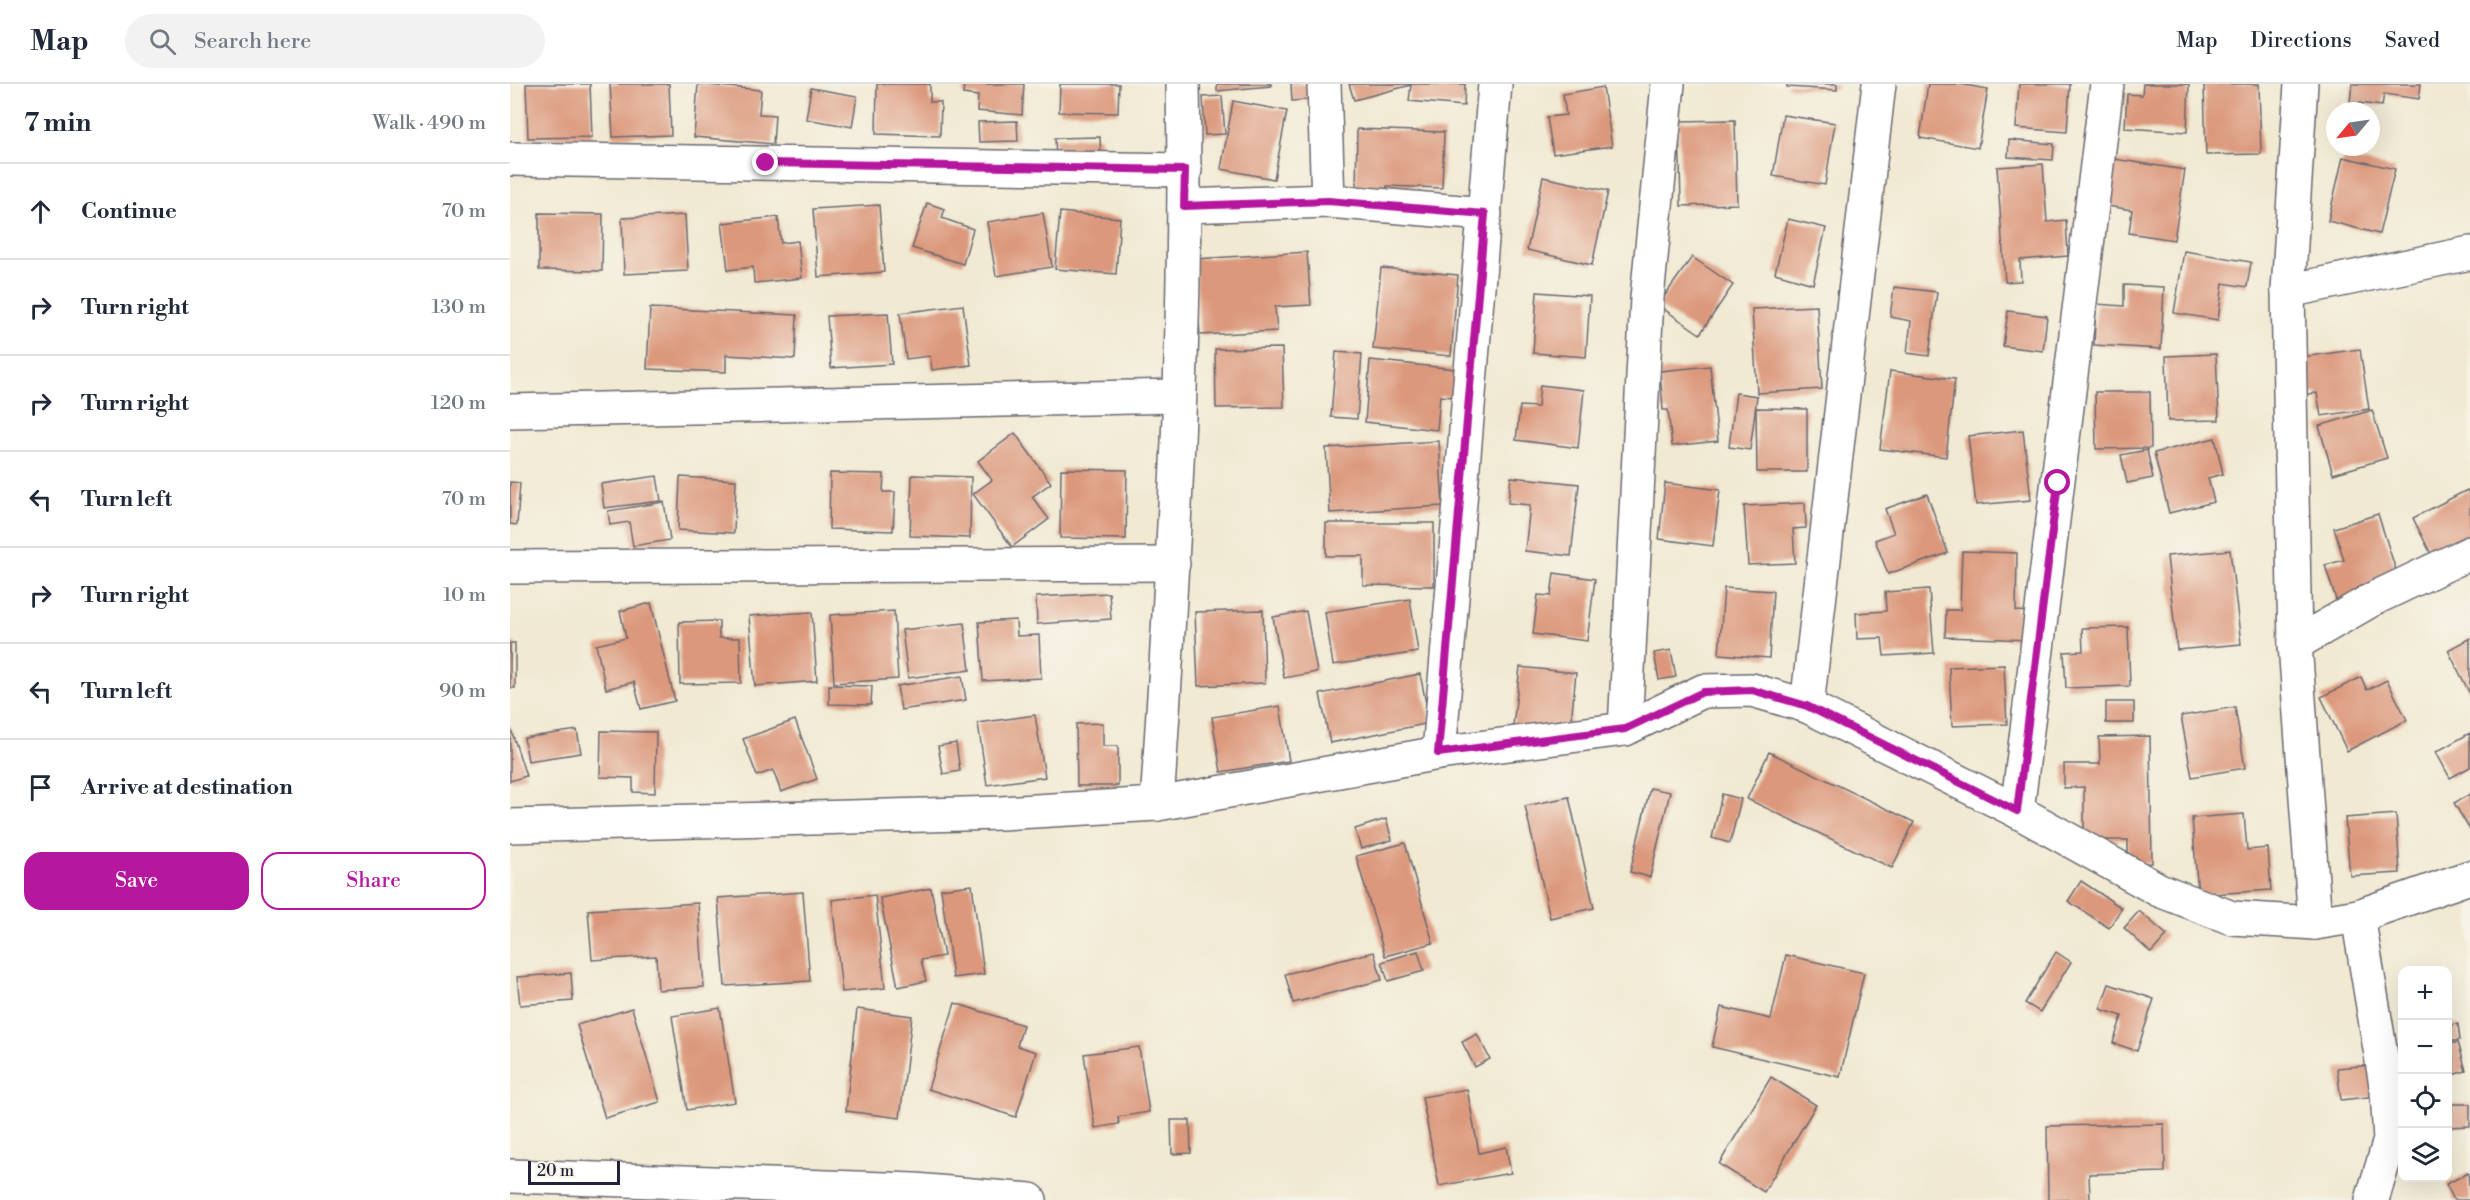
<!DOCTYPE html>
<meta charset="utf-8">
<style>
:root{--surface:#fff;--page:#f2f2f3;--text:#1f2937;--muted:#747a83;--line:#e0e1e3;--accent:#b5179e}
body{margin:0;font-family:"Libre Bodoni",serif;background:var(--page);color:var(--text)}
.controls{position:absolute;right:18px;bottom:18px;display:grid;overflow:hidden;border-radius:12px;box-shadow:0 6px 24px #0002}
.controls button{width:54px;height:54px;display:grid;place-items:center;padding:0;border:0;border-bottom:2px solid var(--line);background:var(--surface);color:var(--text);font:30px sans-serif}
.compass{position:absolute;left:1816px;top:18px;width:54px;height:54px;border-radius:50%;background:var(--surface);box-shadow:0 6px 24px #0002;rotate:241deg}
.scale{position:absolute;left:18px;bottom:15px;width:92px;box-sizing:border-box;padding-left:6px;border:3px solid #22223b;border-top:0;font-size:16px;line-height:21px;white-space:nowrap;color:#22223b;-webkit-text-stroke:4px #f7f3e8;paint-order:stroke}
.stop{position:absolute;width:18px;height:18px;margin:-14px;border:4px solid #b5179e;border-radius:50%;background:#fff}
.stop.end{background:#b5179e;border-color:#fff;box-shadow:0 2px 6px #0008}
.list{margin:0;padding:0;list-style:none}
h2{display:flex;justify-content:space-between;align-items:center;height:78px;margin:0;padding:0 24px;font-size:26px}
h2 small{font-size:20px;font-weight:400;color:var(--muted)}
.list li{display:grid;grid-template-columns:39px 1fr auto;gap:18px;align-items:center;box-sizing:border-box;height:96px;padding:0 24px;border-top:2px solid var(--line)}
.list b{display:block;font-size:22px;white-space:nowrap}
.list em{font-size:20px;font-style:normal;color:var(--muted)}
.actions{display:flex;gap:12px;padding:18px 24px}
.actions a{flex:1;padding:14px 0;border:2px solid var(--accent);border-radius:18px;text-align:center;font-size:21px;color:var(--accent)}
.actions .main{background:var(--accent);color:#fff}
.icon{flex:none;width:33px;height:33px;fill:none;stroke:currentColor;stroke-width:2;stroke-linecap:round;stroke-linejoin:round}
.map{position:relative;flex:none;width:1960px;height:1116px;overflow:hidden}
header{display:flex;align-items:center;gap:36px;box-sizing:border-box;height:84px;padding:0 30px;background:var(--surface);border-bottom:2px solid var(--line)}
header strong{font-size:28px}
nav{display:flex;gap:33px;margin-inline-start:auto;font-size:21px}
.search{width:420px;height:54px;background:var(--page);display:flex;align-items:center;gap:15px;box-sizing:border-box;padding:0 21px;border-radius:33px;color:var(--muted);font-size:22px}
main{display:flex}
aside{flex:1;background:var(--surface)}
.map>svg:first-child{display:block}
</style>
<header>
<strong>Map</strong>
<div class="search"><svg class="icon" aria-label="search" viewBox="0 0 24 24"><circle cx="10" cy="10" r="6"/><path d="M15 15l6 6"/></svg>Search here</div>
<nav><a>Map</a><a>Directions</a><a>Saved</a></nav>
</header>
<main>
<aside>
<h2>7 min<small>Walk · 490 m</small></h2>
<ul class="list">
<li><svg class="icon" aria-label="ahead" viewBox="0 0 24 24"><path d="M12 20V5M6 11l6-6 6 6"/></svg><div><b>Continue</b></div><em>70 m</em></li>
<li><svg class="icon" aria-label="right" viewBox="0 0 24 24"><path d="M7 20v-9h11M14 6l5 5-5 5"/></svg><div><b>Turn right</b></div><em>130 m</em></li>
<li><svg class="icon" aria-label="right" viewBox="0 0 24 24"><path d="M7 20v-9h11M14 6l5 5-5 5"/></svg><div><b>Turn right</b></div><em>120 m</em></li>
<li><svg class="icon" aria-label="left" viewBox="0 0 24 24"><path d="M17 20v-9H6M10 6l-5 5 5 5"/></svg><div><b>Turn left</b></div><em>70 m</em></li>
<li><svg class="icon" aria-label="right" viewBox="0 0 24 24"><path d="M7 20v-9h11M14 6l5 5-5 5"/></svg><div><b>Turn right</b></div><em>10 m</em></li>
<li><svg class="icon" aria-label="left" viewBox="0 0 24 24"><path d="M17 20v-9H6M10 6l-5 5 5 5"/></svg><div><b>Turn left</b></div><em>90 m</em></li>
<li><svg class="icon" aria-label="arrive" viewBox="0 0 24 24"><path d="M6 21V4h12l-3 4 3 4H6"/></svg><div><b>Arrive at destination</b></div></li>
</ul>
<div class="actions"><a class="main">Save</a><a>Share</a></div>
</aside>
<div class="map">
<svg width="1960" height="1116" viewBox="0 0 1960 1116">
<rect width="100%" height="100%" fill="#f7f3e8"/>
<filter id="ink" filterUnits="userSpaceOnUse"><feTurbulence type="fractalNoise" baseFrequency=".0167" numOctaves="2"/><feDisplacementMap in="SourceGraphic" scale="12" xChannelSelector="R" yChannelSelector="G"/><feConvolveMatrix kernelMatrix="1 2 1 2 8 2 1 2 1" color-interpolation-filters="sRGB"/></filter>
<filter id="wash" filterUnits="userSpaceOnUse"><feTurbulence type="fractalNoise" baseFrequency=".008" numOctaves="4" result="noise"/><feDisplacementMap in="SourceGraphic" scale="24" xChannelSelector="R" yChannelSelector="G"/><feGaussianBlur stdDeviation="1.35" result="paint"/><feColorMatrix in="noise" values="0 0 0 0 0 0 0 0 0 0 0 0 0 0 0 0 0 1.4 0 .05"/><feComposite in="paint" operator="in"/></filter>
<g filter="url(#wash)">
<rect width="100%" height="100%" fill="#f1e9d2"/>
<g id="blocks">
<g fill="#db987b">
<path d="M16 0H80L82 53 18 54Z"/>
<path d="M100 0H159L161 51 103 53Z"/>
<path d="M188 0 251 6 249 30 265 31 263 60 184 53Z"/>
<path d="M367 0H420V18H431L430 52 366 50Z"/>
<path d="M454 0H514L512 31 467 27 468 12 453 10Z"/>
<path d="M550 0H609L608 29 549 28Z"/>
<path d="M707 0H761V2L707 7Z"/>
<path d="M781 0H803L804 15 782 17Z"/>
<path d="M839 0H955L954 22 899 17 901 1 844 16Z"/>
<path d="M1277 0H1327V6L1277 3Z"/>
<path d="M1418 0H1449L1478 5 1468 64 1410 54Z"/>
<path d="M1509 0H1560L1557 48 1506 44Z"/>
<path d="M1633 0H1679L1677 48 1615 44 1617 10 1632 11Z"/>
<path d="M1694 0H1749L1751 70 1696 71Z"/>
<path d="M1842 0H1911L1909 15 1874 10 1872 22 1840 18Z"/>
<path d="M1093 3 1102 62 1043 70 1037 33 1056 31 1053 10Z"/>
<path d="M301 4 347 12 342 43 296 35Z"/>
<path d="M712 12 715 50 695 51 693 13Z"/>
<path d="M723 17 777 27 764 95 711 85Z"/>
<path d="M1273 31 1325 39 1315 101 1263 92Z"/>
<path d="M1225 36 1227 120 1171 122 1169 37Z"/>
<path d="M507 37 508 57 469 58 468 38Z"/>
<path d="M847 45 934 48 932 104 877 102V108L846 107Z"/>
<path d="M590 53 591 76 546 77 545 54Z"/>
<path d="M1499 56 1544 60 1543 76 1498 73Z"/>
<path d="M1833 73 1885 85 1869 150 1818 137Z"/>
<path d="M1604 75 1675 86 1664 156 1619 149 1622 126 1597 122Z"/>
<path d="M1533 80 1537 138 1556 136 1558 172 1510 176 1511 197 1495 198 1487 83Z"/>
<path d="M1033 93 1098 107 1082 181 1017 166Z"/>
<path d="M417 119 435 125 432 134 463 145 453 180 402 164Z"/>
<path d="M369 121 374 188 308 193 303 125Z"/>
<path d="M550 128 610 134 606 190 545 185Z"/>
<path d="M29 129 93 130 92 187 29 186Z"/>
<path d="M533 129 542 183 486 192 477 138Z"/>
<path d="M175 131 178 187 114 190 112 134Z"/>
<path d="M268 133 271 159 288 157 292 194 244 199 243 183 218 186 212 139Z"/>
<path d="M1278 135 1316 144 1303 200 1265 189Z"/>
<path d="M1674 167 1741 178 1737 203 1713 199 1708 236 1664 229Z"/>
<path d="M797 168 801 221 765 223 767 247 690 251 685 175Z"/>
<path d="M1182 173 1223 201 1190 250 1148 221Z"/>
<path d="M871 184 948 191 941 272 863 265Z"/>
<path d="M1614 201 1654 203 1651 265 1584 261 1586 220 1614 222Z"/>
<path d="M1384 203 1427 208 1419 272 1397 269 1401 237 1380 233Z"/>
<path d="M1027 208 1080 212 1076 273 1023 269Z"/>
<path d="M453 221 461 281 422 286 420 272 396 275 390 229Z"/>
<path d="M1307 222 1312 305 1247 309 1242 225Z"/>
<path d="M140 224 287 231 285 275 216 271V288L137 285Z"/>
<path d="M1498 227 1537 232 1533 267 1493 262Z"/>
<path d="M378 229 382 280 321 284 317 232Z"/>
<path d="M772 264 774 323 706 324 705 265Z"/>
<path d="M1850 265 1859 325 1811 332 1807 309 1791 311 1785 274Z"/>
<path d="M826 268 852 270 847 335 821 333Z"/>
<path d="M1706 270 1709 336 1658 337 1656 272Z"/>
<path d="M860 276 945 285 943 313 930 312 927 346 855 338Z"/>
<path d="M1200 282 1208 357 1162 362 1158 326H1153L1150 287Z"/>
<path d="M1380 287 1445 295 1436 373 1370 365Z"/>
<path d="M1030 301 1074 306 1068 364 1006 356 1010 322 1028 323Z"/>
<path d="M1585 308H1640L1641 364 1586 365Z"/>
<path d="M1226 309 1247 312 1240 366 1219 363Z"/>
<path d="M1246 324 1297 325V388H1247Z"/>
<path d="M1862 326 1877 374 1823 390 1809 342Z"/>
<path d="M1513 346 1521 416 1466 421 1458 352Z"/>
<path d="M505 349 541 399 522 413 539 435 502 463 463 410 482 396 468 377Z"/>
<path d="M1705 354 1713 390 1698 394 1704 418 1659 429 1644 369Z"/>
<path d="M929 357 933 422 820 429 816 364Z"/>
<path d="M1637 366 1643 394 1617 399 1611 371Z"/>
<path d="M551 385 617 386 616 455 550 454Z"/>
<path d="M320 389 374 390 373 408H385L383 447 319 445Z"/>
<path d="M402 391 461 393 460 454 400 452Z"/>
<path d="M147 392 151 417 94 424 91 400Z"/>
<path d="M170 393 226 396 224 449 168 446Z"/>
<path d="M1001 393 1069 400 1061 472 1015 467 1020 421 998 419Z"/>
<path d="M0 398 10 399 7 441 0 440Z"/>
<path d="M1155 399 1210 406 1203 462 1149 455Z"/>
<path d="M1957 406 1960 411V463L1926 480 1903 434Z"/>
<path d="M1417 410 1438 469 1378 490 1365 456 1384 449 1375 425Z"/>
<path d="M154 418 160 456 123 462 119 438 100 441 98 427Z"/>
<path d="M1295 419 1296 444 1283 445 1285 479 1238 481 1234 422Z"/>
<path d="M1868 430 1890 499 1827 519 1815 481 1834 476 1824 444Z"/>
<path d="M816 439H924V502L853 501V472H816Z"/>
<path d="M1720 466 1731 560 1667 566 1657 472Z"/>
<path d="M1452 467 1507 469 1506 527 1522 528 1521 556 1435 553 1436 526H1450Z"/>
<path d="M1044 489 1085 495 1077 557 1023 550 1028 511 1041 512Z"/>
<path d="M1214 504 1263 507 1259 574 1209 570Z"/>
<path d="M1419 505 1424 569 1374 572 1372 554 1347 555 1346 529 1376 527 1375 508Z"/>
<path d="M599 509 601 535 527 540 526 513Z"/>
<path d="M900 515 908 568 823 581 815 528Z"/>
<path d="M141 519 165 617 131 625 124 598 96 605 86 561 116 554 110 527Z"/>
<path d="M753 526 755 599 688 602 685 528Z"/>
<path d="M384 527 388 595 324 599 320 531Z"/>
<path d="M796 527 807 588 774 594 763 533Z"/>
<path d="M302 528 307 597 245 602 239 532Z"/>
<path d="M506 536 507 552 529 551 531 594 473 597 469 538Z"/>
<path d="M209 537V554H230L231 599 170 600 169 538Z"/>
<path d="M454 539 460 586 398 594 392 546Z"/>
<path d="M1618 543 1620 602 1556 604 1554 568 1573 567 1572 544Z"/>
<path d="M1960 554V610L1938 566Z"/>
<rect x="0" y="559" width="5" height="45"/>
<path d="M1161 566 1166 593 1149 596 1144 569Z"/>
<path d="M1494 581 1497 640 1442 642 1439 583Z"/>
<path d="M1010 583 1066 589 1060 648 1003 642Z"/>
<path d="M910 590 920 639 820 659 810 610Z"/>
<path d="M452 592 456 616 391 626 387 602Z"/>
<path d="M1851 593 1857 606 1877 596 1897 636 1837 667 1811 613Z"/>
<path d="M319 601 362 602 361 621 319 620Z"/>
<rect x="1596" y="618" width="28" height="21"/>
<path d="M770 622 779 677 711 688 702 633Z"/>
<path d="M1725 623 1735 684 1682 693 1671 632Z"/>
<path d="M525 631 535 693 477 701 468 639Z"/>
<path d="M285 636 307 695 271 708 263 686 247 692 233 655Z"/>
<path d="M593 639V662H608V702H567L566 640Z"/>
<path d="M0 642 16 692 0 697Z"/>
<path d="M67 646 71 669 18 677 14 654Z"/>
<path d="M91 647 146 648 145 709 123 708V694L90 693Z"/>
<path d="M1960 649V683L1940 694 1926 668Z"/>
<path d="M1640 652 1642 779 1618 780V756H1574V703L1554 704V680H1590L1589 653Z"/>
<path d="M446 659 450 687 433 690 428 662Z"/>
<path d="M1259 668 1404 738 1382 784 1237 715Z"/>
<path d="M1140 704 1160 708 1140 793 1120 788Z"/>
<path d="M1212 710 1231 715 1220 759 1202 754Z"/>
<path d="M1960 710V746L1944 719Z"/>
<path d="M1059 713 1084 824 1040 834 1015 722Z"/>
<path d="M1734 730 1737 766 1758 764 1761 806 1688 811 1682 734Z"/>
<path d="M1886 730 1890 789 1840 792 1835 734Z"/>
<path d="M876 735 882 756 851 765 845 745Z"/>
<path d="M895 759 923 859 875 872 846 772Z"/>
<path d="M1571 797 1612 824 1599 844 1558 817Z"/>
<path d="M462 801 474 890 443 894 431 805Z"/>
<path d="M421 804 434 872 411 876 416 897 388 903 370 814Z"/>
<path d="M293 808 300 897 215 902 208 814Z"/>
<path d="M365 811 375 904 332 908 322 816Z"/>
<path d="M188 819 194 903 148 906 146 872 82 876 78 826Z"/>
<path d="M1629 827 1657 851 1641 869 1614 844Z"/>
<path d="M908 867 914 887 878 897 872 878Z"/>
<path d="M864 868 872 896 783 919 775 890Z"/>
<path d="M1546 868 1561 878 1530 928 1515 919Z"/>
<path d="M1276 871 1354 889 1330 993 1202 963 1211 923 1261 935Z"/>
<path d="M61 889 63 917 10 921 7 893Z"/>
<path d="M1599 900 1644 915 1627 967 1603 959 1612 932 1590 925Z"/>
<path d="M445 919 513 941 507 962 526 968 506 1033 418 1005Z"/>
<path d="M122 924 150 1018 95 1034 67 941Z"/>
<path d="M210 924 225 1018 177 1026 162 932Z"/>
<path d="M347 925 402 932 390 1034 336 1027Z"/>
<path d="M1948 940 1950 956 1938 958V941Z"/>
<path d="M967 950 980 975 965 983 952 958Z"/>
<path d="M1948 958 1956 987 1938 992V961Z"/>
<path d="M629 963 639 1028 608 1033 609 1040 585 1044 574 970Z"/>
<path d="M1863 981 1867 1012 1831 1016 1827 984Z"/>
<path d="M1261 993 1306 1021 1254 1108 1209 1080Z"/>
<path d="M957 1005 969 1069 996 1063 1001 1089 929 1102 912 1013Z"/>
<path d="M1938 1020H1960V1042L1938 1043Z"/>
<path d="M661 1036H680L681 1069 662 1070Z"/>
<path d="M1654 1040 1655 1088 1579 1090 1580 1116H1538L1537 1042Z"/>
<path d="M1958 1089 1960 1116H1944L1936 1100Z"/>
</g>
</g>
</g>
<g filter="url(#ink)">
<use href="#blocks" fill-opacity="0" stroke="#6a6870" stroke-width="1.5"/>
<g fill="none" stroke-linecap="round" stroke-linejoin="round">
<defs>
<g id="minor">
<path d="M814 0 818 117"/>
<path d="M1791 0 1778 207 1785 560 1805 839"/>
<path d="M0 75 675 86"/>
<path d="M674 122 818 117 975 130"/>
<path d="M1778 207 1960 169"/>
<path d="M0 327 668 312"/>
<path d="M0 483 663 480"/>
<path d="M1785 560 1863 515 1960 469"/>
<path d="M1297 622 1369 0"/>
<path d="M1115 645 1137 214 1158 0"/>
<path d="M929 669 985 0"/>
<path d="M647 720C663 481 678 240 673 0"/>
<path d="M1507 727 1597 0"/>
<path d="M0 742 491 729 647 720 929 669 1115 645 1193 607 1242 606 1297 622 1507 727 1649 806 1722 834 1805 839 1848 832 1960 793"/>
<path d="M1848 832 1877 1007 1880 1056 1862 1116"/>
<path d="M0 1092 405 1106 520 1116"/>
</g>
</defs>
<use href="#minor" stroke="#6a6870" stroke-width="36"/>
<use href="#minor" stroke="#fff" stroke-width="33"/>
</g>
</g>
<g fill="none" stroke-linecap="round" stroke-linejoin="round" filter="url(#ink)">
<path stroke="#b5179e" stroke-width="8" d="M256 79 675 86 674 122 818 117 975 130 928 669 1115 645 1193 608 1242 606 1297 622 1507 727 1548 399"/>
</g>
</svg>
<div class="controls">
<button>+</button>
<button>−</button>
<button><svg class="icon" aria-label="locate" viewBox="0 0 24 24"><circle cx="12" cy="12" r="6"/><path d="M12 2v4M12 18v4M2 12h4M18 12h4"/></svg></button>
<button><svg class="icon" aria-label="layers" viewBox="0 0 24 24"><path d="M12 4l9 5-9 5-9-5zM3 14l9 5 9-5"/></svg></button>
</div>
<svg class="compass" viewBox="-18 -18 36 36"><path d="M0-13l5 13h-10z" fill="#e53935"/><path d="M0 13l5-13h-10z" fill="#747a83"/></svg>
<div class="scale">20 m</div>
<div class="stop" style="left:1548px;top:399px"></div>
<div class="stop end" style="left:256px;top:79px"></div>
</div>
</main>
